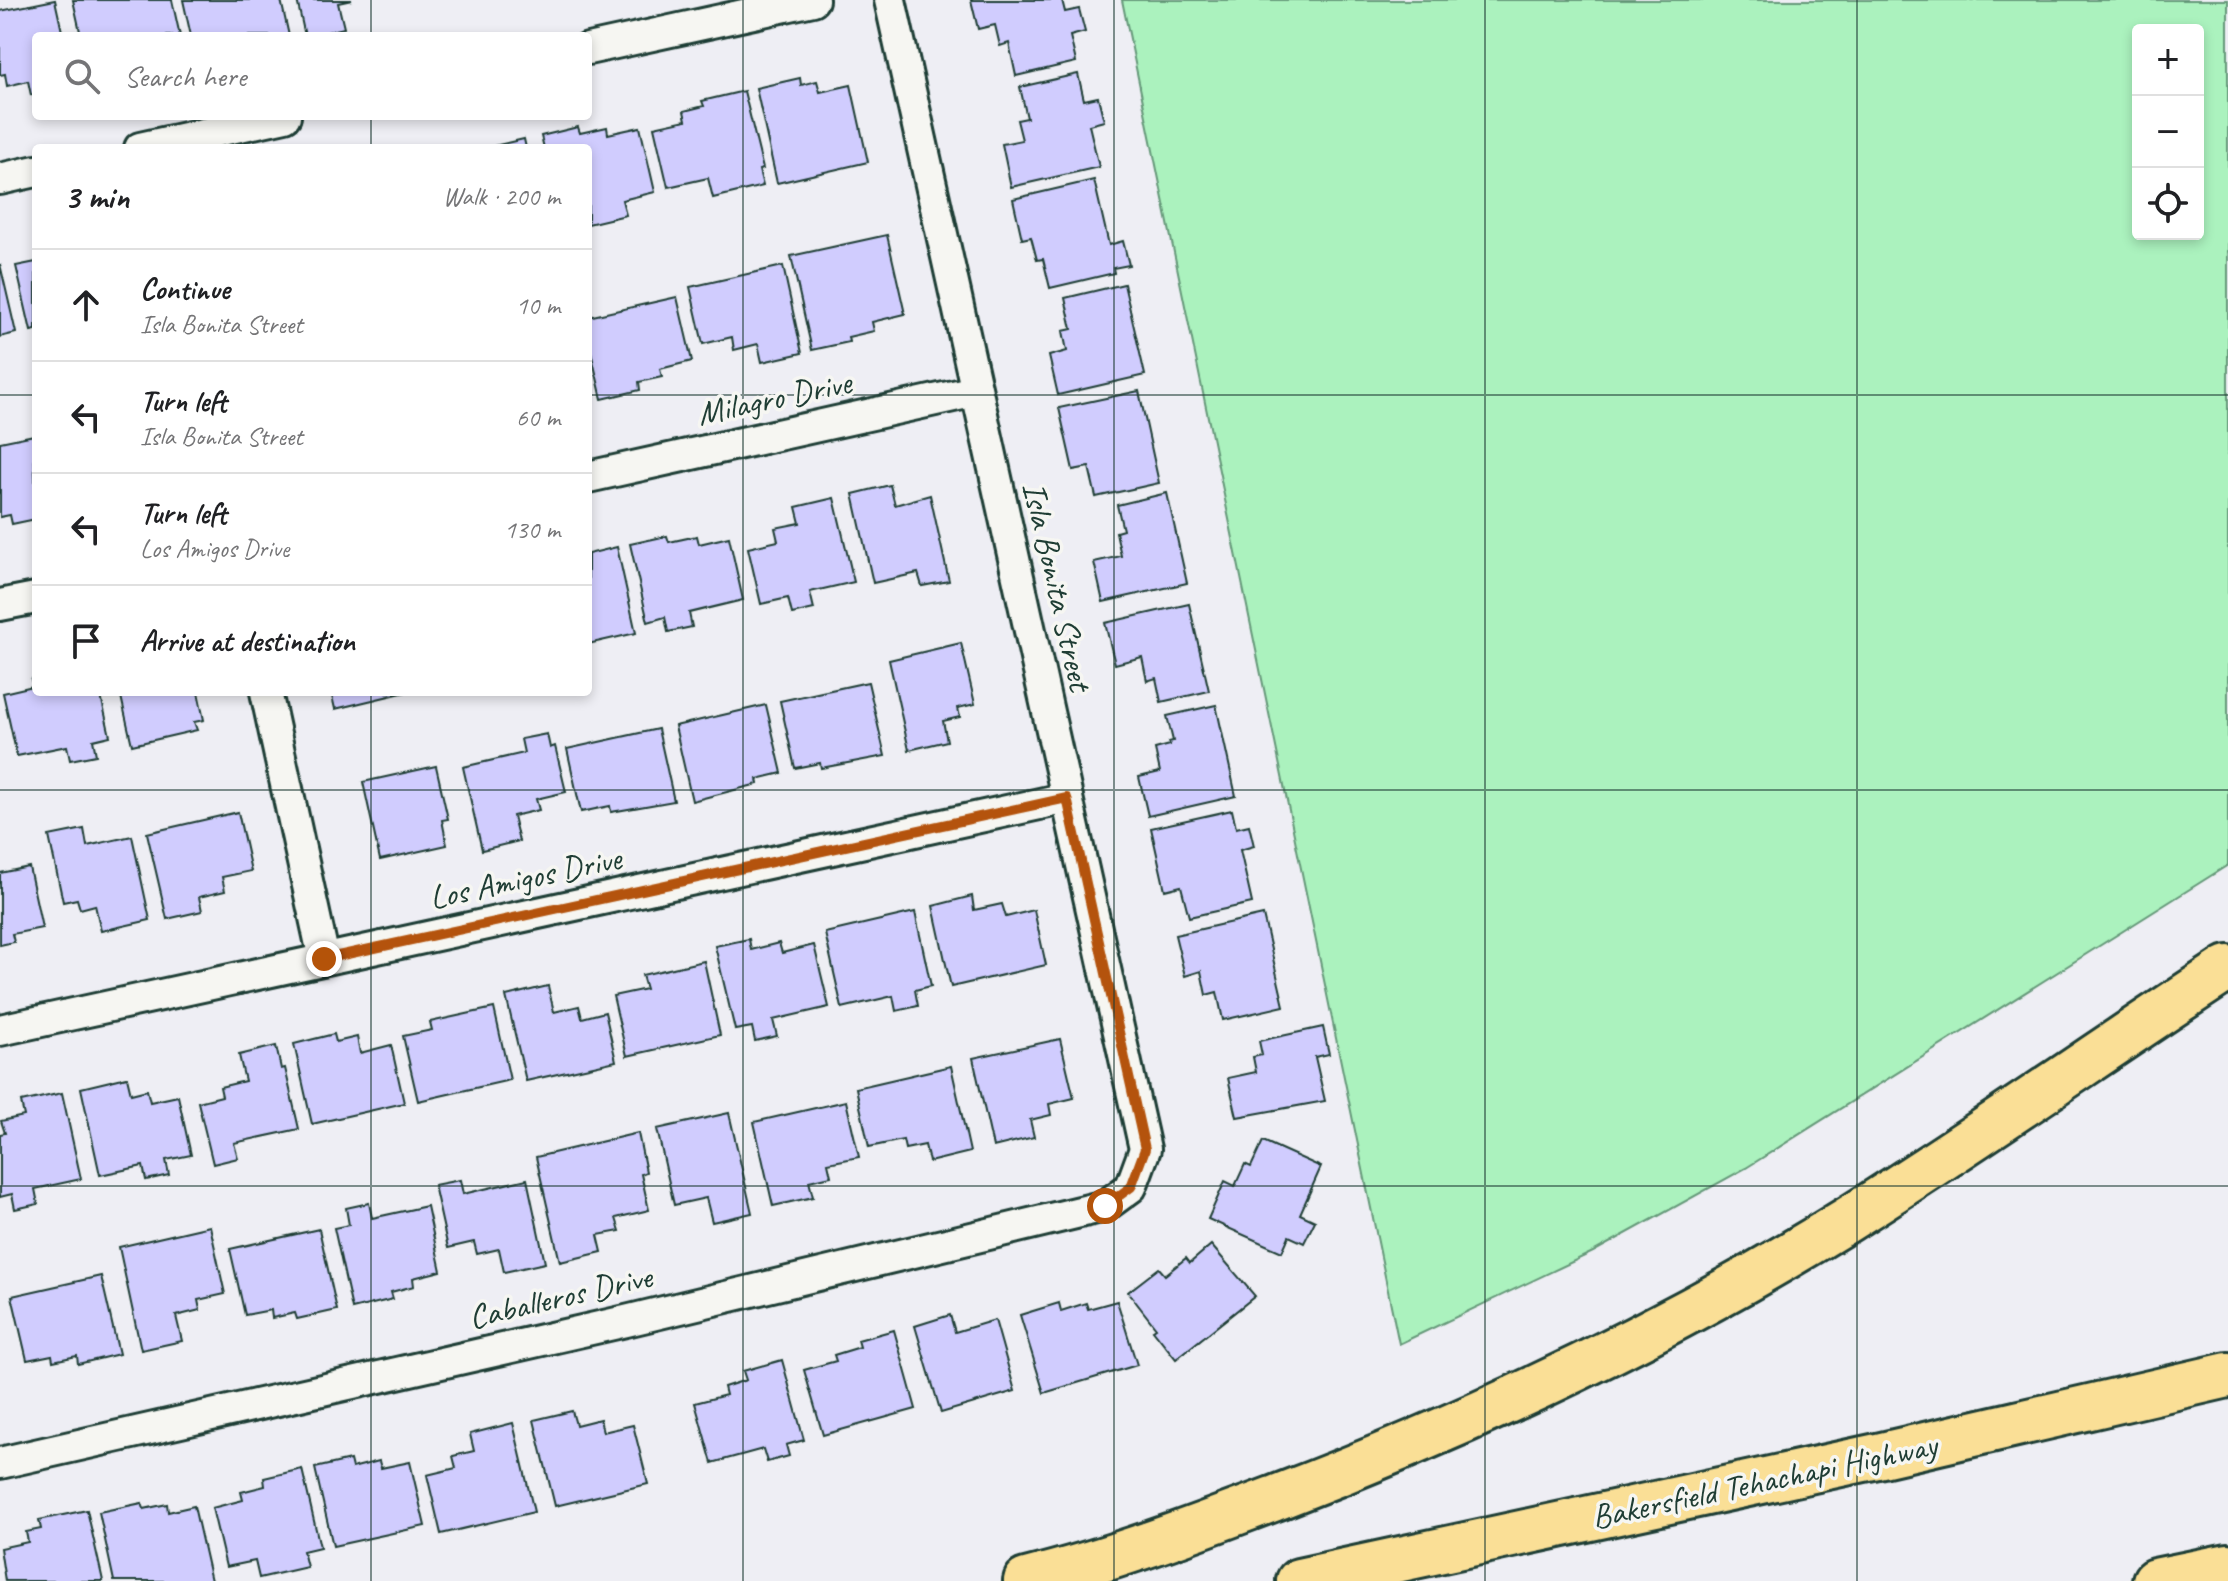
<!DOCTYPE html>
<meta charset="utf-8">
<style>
:root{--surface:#fff;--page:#f6f6f6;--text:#202124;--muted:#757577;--line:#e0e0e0}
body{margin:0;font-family:Caveat,sans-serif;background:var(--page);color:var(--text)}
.controls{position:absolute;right:24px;top:24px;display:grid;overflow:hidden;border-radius:8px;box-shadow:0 4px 12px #0003}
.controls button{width:72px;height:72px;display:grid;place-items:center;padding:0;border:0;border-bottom:2px solid var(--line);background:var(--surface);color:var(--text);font:40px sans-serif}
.stop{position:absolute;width:24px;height:24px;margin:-18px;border:6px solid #b45309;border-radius:50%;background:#fff}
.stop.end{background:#b45309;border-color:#fff;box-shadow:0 2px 8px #0008}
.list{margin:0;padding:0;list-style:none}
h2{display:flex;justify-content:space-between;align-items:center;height:104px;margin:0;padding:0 32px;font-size:34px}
h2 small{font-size:26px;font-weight:400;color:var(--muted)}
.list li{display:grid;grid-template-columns:52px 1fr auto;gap:24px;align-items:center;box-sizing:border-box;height:112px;padding:0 32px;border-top:2px solid var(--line)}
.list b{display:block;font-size:30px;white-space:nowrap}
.list p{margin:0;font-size:26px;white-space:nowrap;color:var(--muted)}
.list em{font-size:26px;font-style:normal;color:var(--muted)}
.icon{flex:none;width:44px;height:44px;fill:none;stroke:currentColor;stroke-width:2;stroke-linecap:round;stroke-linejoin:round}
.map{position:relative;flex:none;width:2228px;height:1581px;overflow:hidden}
.search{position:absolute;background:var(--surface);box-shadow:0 4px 12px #0003;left:32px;top:32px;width:560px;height:88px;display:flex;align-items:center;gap:20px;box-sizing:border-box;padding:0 28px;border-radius:8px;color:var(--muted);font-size:30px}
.panel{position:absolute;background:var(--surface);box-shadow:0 4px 12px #0003;left:32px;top:144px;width:560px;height:552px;border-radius:8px}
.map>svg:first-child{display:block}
</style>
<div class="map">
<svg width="2228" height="1581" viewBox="0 0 2228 1581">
<rect width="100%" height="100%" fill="#eeeef4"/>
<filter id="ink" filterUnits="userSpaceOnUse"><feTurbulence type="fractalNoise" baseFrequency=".0125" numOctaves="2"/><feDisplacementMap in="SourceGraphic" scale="16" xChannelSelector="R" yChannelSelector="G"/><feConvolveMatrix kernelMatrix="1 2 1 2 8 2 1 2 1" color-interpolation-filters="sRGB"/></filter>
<g filter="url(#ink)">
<path fill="#abf2be" stroke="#659879" stroke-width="2" fill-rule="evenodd" d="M1122 0H2228V865L1746 1168 1593 1252 1399 1344ZM2138 30H2198V234H2138Z"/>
<g fill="#d0ccfe" stroke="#1f3d34" stroke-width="2">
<path d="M55 0 63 36H36V94L31 95 28 81 7 86 5 74 0 75V11Z"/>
<path d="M73 0H172L180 36H81Z"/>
<path d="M183 0H281L289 36H191Z"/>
<path d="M297 0H352L338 3 344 28 310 36H305Z"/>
<path d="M971 0H1062L1065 12 1079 9 1085 32 1070 36 1076 62 1016 76 1009 43 1000 46 995 25 978 29Z"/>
<path d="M1078 74 1084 100 1098 97 1104 121 1089 125 1099 167 1011 187 1002 144 1022 140 1017 120 1027 118 1020 87Z"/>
<path d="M800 78 801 85 817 81 820 92 851 85 868 162 777 183 756 88Z"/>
<path d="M744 91 763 169 759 170 763 186 713 198 708 178 668 187 654 127 686 120 684 111 704 106 702 101Z"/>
<path d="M578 127 580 133 607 127 608 134 640 127 655 192 622 200 626 215 588 224V148H544L541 136Z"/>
<path d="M524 139 526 148H485Z"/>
<path d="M1094 180 1109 245 1123 241 1129 265 1113 268 1114 273 1050 288 1043 259 1037 260 1031 237 1022 239 1013 199Z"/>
<path d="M887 235 905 314 872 322 874 331 848 337 849 342 812 350 791 256Z"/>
<path d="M36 262V330L31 331 16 266Z"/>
<path d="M0 264 16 333 0 337Z"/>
<path d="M783 266 802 353 762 362 758 344 734 350 732 337 703 344 690 287Z"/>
<path d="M1124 284 1145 375 1058 395 1049 356 1067 351 1063 331 1072 329 1065 298Z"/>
<path d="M677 297 692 361 660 369 662 377 639 382 640 390 602 399 588 339V317Z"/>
<path d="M1139 391 1159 483 1096 497 1089 467 1073 470 1059 408Z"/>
<path d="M34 435 36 519 12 524 10 515 0 517V442Z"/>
<path d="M890 485 895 505 930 495 949 581 922 586 918 573 873 583 853 494Z"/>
<path d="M1167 493 1187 583 1103 602 1094 562 1121 556 1116 532 1123 530 1117 505Z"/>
<path d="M834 498 854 582 810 592 814 609 792 614 788 598 761 604 748 548 778 541 775 528 800 523 796 507Z"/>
<path d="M667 536 669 542 697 536 699 544 729 537 743 600 689 613 692 627 668 632 665 617 648 622 630 544Z"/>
<path d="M617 547 636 633 588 644V554Z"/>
<path d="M1189 604 1209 691 1161 702 1156 678 1147 681 1142 657 1115 664 1105 623Z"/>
<path d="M961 643 975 704 958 708 960 717 943 721 947 741 909 750 889 660Z"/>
<path d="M36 678V692H100L110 736 93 740 96 755 70 760 67 746 17 756 3 693 33 686 31 679Z"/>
<path d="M868 682 885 756 821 768 820 763 795 768 780 701Z"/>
<path d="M120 692H198L204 720 194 722 197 730 132 745Z"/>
<path d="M331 692H406L335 709Z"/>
<path d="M766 705 782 773 757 779 758 784 692 801 675 726Z"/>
<path d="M1216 705 1236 796 1148 816 1139 777 1160 772 1155 749 1170 745 1169 742 1173 741 1167 716Z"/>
<path d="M658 729 674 801 611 812 610 806 581 812 567 749Z"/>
<path d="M547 734 550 748 555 746 566 792 536 799 539 810 513 816 519 841 482 850 463 767 524 753 521 739Z"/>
<path d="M436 766 448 819 442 820 447 845 380 860 363 782Z"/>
<path d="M1232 810 1236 828 1249 825 1254 846 1240 850 1252 903 1189 917 1181 886 1165 890 1151 828Z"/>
<path d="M238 812 251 871 222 877 225 891 199 897 202 911 167 919 147 833Z"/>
<path d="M84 829 87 846 132 836 150 920 101 931 95 905 80 909 77 899 63 902 49 836Z"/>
<path d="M29 867 42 928 12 934 14 942 0 945V873Z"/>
<path d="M972 896 974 910 1002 904 1006 917 1034 910 1046 965 951 987 933 906Z"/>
<path d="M915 912 931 986 915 990 918 1006 896 1011 893 996 842 1008 825 933Z"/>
<path d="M1263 915 1284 1006 1223 1020 1217 992 1206 995 1201 971 1185 976 1175 935Z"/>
<path d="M749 939 751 950 779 943 782 953 814 945 829 1007 773 1020 777 1036 755 1041 752 1027 735 1030 715 946Z"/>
<path d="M704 961 720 1035 627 1056 613 996 646 989 642 975Z"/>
<path d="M548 986 554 1012 579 1006 582 1018 605 1012 616 1061 526 1081 506 996Z"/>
<path d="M494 1008 510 1080 418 1101 403 1036 432 1030 430 1022Z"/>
<path d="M1323 1027 1329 1054 1315 1057 1325 1101 1237 1117 1228 1078 1256 1072 1253 1057 1262 1055 1259 1041Z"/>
<path d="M334 1034 336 1042 357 1037 360 1053 391 1045 404 1103 312 1124 294 1044Z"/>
<path d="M1060 1039 1074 1098 1049 1104 1051 1115 1030 1120 1034 1137 993 1147 973 1058Z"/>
<path d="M276 1046 281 1069 285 1068 299 1129 234 1143 238 1158 213 1164 198 1102 222 1096 220 1087 245 1081 239 1055Z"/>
<path d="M951 1066 970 1152 929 1162 925 1145 905 1149 903 1140 869 1147 856 1088Z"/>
<path d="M127 1077 131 1094 147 1090 150 1102 178 1096 191 1155 166 1160 169 1175 146 1180 143 1166 100 1175 81 1088Z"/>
<path d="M62 1093 81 1179 35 1189 38 1204 15 1209 12 1194 0 1197V1134L5 1133 1 1121 24 1116 21 1102Z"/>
<path d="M846 1101 859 1157 828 1163 831 1176 809 1181 813 1197 773 1206 754 1122Z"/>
<path d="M729 1113 752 1213 712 1222 706 1198 674 1205 657 1129Z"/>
<path d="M638 1133 646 1172 641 1174 649 1210 616 1218 620 1231 598 1235 602 1252 560 1262 536 1157Z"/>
<path d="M1263 1141 1321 1167 1300 1214 1315 1221 1304 1243 1289 1236 1282 1252 1208 1219 1225 1181 1235 1186 1245 1164 1251 1167Z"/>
<path d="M527 1179 545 1263 504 1272 499 1249 477 1254 474 1242 448 1248 434 1185 460 1180 463 1194Z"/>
<path d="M369 1203 372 1218 427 1206 441 1271 413 1278 414 1286 391 1292 393 1299 352 1309 334 1228 349 1225 346 1208Z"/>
<path d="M210 1226 225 1294 198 1300 200 1310 176 1316 182 1341 141 1350 119 1247Z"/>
<path d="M319 1229 337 1310 297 1319 295 1313 272 1318 271 1310 245 1315 230 1249Z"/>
<path d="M1211 1245 1255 1296 1176 1359 1153 1330 1156 1328 1128 1292 1159 1268 1165 1275 1186 1258 1190 1263Z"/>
<path d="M101 1276 119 1354 78 1364 77 1356 53 1361 52 1355 27 1360 12 1296Z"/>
<path d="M1117 1301 1137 1365 1044 1393 1020 1315 1059 1303 1061 1311 1086 1303 1088 1309Z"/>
<path d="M950 1315 955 1332 995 1320 1015 1391 941 1413 915 1326Z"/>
<path d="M894 1330 916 1409 823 1435 804 1370 836 1361 834 1355 860 1347 858 1340Z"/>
<path d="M782 1360 804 1440 786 1445 789 1456 767 1462 763 1449 712 1463 695 1403 726 1395 724 1387 746 1380 743 1371Z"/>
<path d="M572 1411 576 1425 600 1419 603 1432 633 1425 648 1484 555 1506 534 1420Z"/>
<path d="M513 1423 534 1512 441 1534 427 1475 456 1468 453 1456 474 1451 470 1434Z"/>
<path d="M350 1460 352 1468 379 1461 381 1468 410 1462 425 1526 333 1546 315 1468Z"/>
<path d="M302 1469 320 1547 303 1551 307 1567 259 1578 255 1561 226 1567 212 1508 243 1500 241 1492 265 1486 264 1478Z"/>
<path d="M142 1503 144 1509 167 1504 168 1512 194 1506 211 1581H114L99 1512Z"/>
<path d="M87 1510 103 1581H5L0 1548 28 1542 26 1532 41 1529 39 1520Z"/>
</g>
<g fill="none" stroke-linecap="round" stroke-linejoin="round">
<defs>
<g id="minor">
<path d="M588 49 813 0"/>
<path d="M140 148 285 116"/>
<path d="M0 179 36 171"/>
<path d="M588 477 976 391"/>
<path d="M0 605 36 598"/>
<path d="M266 692 324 959"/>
<path d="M0 1030 1067 798"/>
<path d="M0 1463 626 1321 1105 1206 1131 1187 1145 1149 890 0"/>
</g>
<g id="motorway">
<path d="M1026 1581C1112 1560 1196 1528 1278 1497 1475 1422 1668 1331 1847 1220 1976 1139 2101 1051 2228 968"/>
<path d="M1299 1581 1882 1455 2228 1375"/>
<path d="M2155 1581 2228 1566"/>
</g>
</defs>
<use href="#minor" stroke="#1f3d34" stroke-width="36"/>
<use href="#motorway" stroke="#1f3d34" stroke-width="50"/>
<use href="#minor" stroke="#f6f6f2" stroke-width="30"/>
<use href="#motorway" stroke="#fadf96" stroke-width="44"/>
</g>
</g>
<g fill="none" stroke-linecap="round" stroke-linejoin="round" filter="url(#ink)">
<path stroke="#b45309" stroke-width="10" d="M324 959 1067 798 1145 1149 1131 1187 1105 1206"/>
</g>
<path fill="none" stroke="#1f3d34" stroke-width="2" stroke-opacity="0.55" d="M371 0V36M743 0V1581M1114 0V1581M1485 0V1581M1857 0V1581M371 116V148M0 395H36M588 395H2228M371 692V1581M0 790H2228M0 1186H2228"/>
<g text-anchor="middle" stroke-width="7" stroke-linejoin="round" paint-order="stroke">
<g font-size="34" fill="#1f3d34" stroke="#f6f6f2">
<text transform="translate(774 397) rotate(-12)" y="12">Milagro Drive</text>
<text transform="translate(1058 586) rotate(77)" y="12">Isla Bonita Street</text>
<text transform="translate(525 877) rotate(-12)" y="12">Los Amigos Drive</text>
<text transform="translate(560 1296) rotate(-13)" y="12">Caballeros Drive</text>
<text transform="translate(1764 1480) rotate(-12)" y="12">Bakersfield Tehachapi Highway</text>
</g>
</g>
</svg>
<div class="controls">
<button>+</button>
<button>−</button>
<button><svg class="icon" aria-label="locate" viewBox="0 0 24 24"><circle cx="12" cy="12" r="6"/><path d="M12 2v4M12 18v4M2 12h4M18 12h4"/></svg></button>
</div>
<div class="stop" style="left:1105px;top:1206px"></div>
<div class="stop end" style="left:324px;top:959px"></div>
<div class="search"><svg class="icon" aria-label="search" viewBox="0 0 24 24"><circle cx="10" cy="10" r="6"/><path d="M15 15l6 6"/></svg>Search here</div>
<section class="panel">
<h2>3 min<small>Walk · 200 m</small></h2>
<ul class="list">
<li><svg class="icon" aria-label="ahead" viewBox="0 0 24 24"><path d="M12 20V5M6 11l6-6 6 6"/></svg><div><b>Continue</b><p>Isla Bonita Street</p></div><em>10 m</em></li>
<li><svg class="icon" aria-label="left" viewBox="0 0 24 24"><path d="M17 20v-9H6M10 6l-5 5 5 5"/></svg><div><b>Turn left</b><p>Isla Bonita Street</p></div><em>60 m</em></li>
<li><svg class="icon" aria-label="left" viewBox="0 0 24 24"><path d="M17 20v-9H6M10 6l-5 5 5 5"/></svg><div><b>Turn left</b><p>Los Amigos Drive</p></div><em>130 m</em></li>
<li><svg class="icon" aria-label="arrive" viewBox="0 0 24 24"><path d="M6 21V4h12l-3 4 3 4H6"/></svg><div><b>Arrive at destination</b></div></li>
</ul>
</section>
</div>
